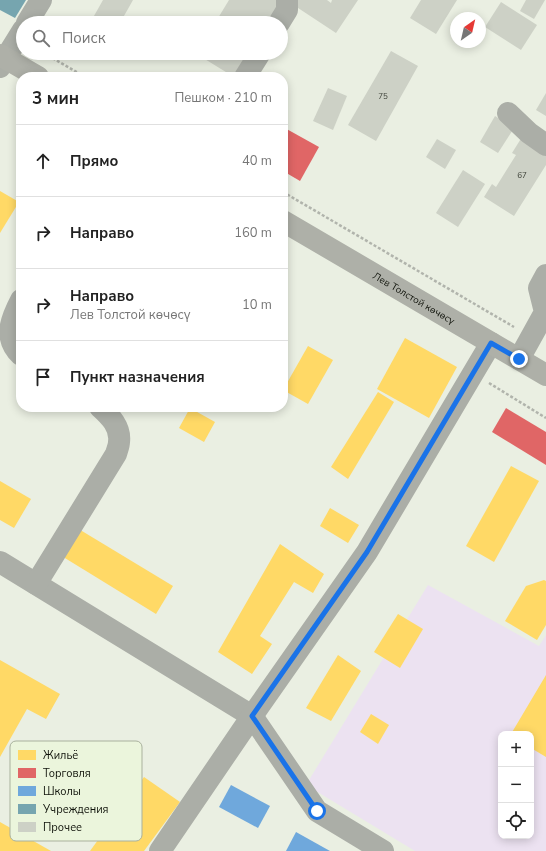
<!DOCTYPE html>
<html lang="ru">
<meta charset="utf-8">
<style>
:root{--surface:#fff;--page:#f6f6f6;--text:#222;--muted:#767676;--line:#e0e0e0}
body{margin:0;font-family:"Nunito Sans",sans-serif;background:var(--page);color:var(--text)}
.controls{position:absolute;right:12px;bottom:12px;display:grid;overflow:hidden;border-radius:8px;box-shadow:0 2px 10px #0003}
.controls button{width:36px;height:36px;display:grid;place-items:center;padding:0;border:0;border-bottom:1px solid var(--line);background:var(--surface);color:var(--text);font:20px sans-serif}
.compass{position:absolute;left:450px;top:12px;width:36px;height:36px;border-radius:50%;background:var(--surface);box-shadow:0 2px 10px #0003;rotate:34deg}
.stop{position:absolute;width:12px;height:12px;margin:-9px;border:3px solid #1a73e8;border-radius:50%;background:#fff}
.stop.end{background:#1a73e8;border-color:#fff;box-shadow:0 1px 4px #0008}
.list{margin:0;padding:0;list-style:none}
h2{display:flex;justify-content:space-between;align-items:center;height:52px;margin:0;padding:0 16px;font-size:17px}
h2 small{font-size:13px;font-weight:400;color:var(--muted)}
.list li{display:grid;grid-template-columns:26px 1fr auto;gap:12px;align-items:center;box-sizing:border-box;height:72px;padding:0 16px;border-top:1px solid var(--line)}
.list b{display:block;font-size:15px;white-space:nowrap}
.list p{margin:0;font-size:13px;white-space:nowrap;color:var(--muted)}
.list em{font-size:13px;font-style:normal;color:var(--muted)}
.icon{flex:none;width:22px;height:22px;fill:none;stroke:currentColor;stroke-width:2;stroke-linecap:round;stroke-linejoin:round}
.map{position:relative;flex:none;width:546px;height:851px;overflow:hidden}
.search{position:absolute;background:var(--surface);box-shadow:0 2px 10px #0003;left:16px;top:16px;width:272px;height:44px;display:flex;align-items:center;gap:10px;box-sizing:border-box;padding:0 14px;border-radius:22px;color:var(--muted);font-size:15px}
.panel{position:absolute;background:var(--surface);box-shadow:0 2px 10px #0003;left:16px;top:72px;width:272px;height:340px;border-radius:16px}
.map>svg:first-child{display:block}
</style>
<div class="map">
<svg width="546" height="851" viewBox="0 0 546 851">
<rect width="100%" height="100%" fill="#eaefe2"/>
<path fill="#ece2f1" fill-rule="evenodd" d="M428 585 539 646 546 635V851H415L306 785ZM501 734H531V836H501Z"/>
<g fill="#ffd966">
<path d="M0 191 19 202 0 233Z"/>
<path d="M405 338 457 367 429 418 377 389Z"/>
<path d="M308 346 333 360 308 404 283 390Z"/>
<path d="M378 392 394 402 348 479 331 467Z"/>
<path d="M190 408 215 422 204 442 179 428Z"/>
<path d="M511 466 539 481 494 562 466 546Z"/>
<path d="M0 481 31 499 14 528 0 520Z"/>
<path d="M330 508 359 525 348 543 320 526Z"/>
<path d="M77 528 173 586 156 614 60 555Z"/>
<path d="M280 544 324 574 313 593 294 582 260 636 272 644 252 674 218 652Z"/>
<path d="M544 580 546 581V625L537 640 505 621 526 586Z"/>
<path d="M398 614 423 629 400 668 374 652Z"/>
<path d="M338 655 361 671 331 721 306 708Z"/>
<path d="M0 660 60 694 46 719 27 709 0 757Z"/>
<path d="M546 675V757L531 748V734H511Z"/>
<path d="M371 714 389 725 378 744 360 732Z"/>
<path d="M144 777 180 802 144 851H90Z"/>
<path d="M0 822 51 851H0Z"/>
</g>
<g fill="#e06666">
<path d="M283 127 319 147 300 181 283 171Z"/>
<path d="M506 408 546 432V465L492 432Z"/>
</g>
<g fill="#6fa8dc">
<path d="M231 785 270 806 258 828 219 807Z"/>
<path d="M296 832 330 851H286Z"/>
</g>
<path fill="#76a5af" d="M0 0H26L15 18 0 10Z"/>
<g fill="#cdd1c6">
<path d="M103 0H133L120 23H90Z"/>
<path d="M229 0H281L267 23H215Z"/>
<path d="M295 0H327L331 3 332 0H358L336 33 292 4Z"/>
<path d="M421 0H457L436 34 410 18Z"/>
<path d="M526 0H545L534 19 520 11Z"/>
<path d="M501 2 537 25 521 50 485 27Z"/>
<path d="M391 51 418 66 376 141 348 125Z"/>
<path d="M195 53H249L234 77Z"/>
<path d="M328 88 347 96 333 130 313 121Z"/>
<path d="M546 93V116L536 110Z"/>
<path d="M495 116 514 128 498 153 480 142Z"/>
<path d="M522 137 546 153V165L514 216 484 197 492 184 496 187 516 155 512 153Z"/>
<path d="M437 139 456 150 445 169 426 157Z"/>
<path d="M463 170 485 184 458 227 436 213Z"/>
</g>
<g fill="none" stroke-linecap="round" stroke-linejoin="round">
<g stroke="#b1b4ac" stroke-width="2.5" stroke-dasharray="3 2" stroke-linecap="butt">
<path d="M44 53 85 77"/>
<path d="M283 192 514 327"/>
<path d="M489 383 546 418"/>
</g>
<g stroke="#abaea7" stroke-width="22">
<path d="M27 23 41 0"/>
<path d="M279 23 287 10V0"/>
<path d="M0 67 23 30"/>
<path d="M245 77 260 53"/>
<path d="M508 113 529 133 546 145"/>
<path d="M21 300C11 319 3 338 21 355"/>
<path d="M519 359 545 312 539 288 546 275"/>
<path d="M0 562 252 716 317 811 383 851"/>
<path d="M36 584 116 454C117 450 119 446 119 442 121 427 110 416 100 407"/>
<path d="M160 851 252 716 367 552 491 343"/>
</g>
<g stroke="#aeb0a8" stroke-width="22">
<path d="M0 55 38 77"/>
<path id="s1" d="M283 221 546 375"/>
</g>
</g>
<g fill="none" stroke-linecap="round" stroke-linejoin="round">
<path stroke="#1a73e8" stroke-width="5" d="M317 811 252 716 367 552 491 343 519 359"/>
</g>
<g text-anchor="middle" stroke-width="4" stroke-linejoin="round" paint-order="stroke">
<g font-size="8" fill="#3e4239">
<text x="383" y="99">75</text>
<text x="522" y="178">67</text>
</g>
<g font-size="10" fill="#0f120a" stroke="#ebf5dc">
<text dy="4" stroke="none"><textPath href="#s1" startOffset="152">Лев Толстой көчөсү</textPath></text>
</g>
</g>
<rect x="10" y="741" width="132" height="100" rx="6" fill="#ebf5dc" stroke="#a9b19d" stroke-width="1"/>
<rect x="18" y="750" width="18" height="10" fill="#ffd966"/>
<rect x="18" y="768" width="18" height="10" fill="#e06666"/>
<rect x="18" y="786" width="18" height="10" fill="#6fa8dc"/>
<rect x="18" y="804" width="18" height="10" fill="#76a5af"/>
<rect x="18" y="822" width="18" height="10" fill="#cdd1c6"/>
<g font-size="11" fill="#0f120a">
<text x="43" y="759">Жильё</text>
<text x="43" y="777">Торговля</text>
<text x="43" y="795">Школы</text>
<text x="43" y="813">Учреждения</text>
<text x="43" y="831">Прочее</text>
</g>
</svg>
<div class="controls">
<button>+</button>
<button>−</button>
<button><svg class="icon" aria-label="locate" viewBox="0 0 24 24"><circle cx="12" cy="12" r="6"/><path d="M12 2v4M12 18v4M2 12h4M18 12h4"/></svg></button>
</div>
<svg class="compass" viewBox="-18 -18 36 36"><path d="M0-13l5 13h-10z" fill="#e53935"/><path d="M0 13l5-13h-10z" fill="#767676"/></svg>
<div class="stop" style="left:317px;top:811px"></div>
<div class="stop end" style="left:519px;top:359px"></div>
<div class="search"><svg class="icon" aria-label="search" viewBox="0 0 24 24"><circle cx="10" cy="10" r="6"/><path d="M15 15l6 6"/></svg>Поиск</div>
<section class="panel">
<h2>3 мин<small>Пешком · 210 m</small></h2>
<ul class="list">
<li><svg class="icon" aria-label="ahead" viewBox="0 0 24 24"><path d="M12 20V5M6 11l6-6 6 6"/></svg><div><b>Прямо</b></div><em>40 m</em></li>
<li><svg class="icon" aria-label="right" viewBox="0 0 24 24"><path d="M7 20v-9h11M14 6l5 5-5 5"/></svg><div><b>Направо</b></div><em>160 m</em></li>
<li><svg class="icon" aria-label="right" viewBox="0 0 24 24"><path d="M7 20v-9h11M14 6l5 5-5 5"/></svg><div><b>Направо</b><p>Лев Толстой көчөсү</p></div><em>10 m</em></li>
<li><svg class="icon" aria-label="arrive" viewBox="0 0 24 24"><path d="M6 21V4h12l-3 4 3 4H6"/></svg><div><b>Пункт назначения</b></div></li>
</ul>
</section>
</div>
